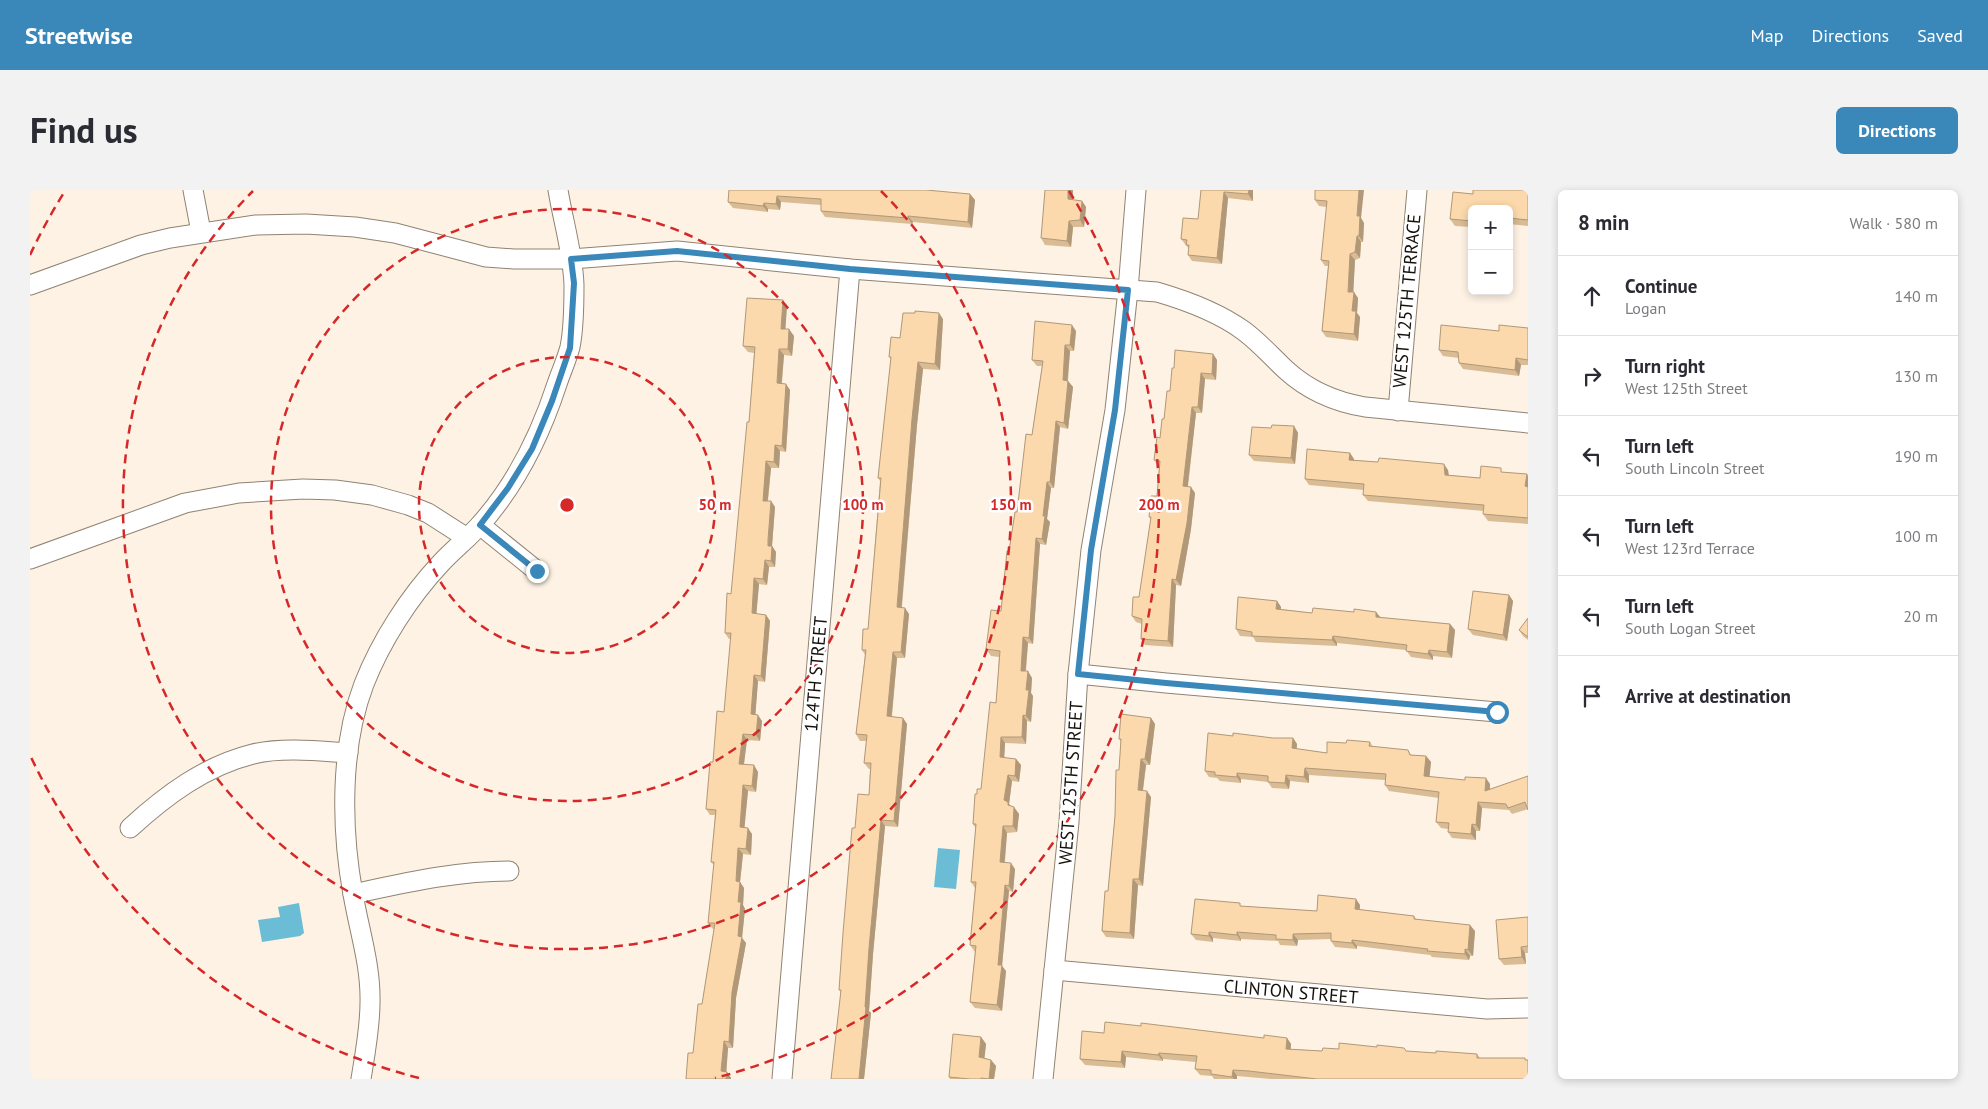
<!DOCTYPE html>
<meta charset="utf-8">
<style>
:root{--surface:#fff;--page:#f2f2f3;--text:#2b2b33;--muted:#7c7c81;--line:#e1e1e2;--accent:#3a87ba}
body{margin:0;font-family:"PT Sans",sans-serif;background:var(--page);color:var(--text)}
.controls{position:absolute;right:15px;top:15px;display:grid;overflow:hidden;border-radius:8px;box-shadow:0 2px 8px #0003}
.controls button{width:45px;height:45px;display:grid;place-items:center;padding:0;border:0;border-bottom:1px solid var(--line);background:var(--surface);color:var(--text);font:25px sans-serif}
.stop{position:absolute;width:15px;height:15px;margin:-11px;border:4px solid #3a87ba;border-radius:50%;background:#fff}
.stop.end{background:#3a87ba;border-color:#fff;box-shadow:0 1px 5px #0008}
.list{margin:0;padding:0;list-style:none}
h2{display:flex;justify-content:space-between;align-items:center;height:65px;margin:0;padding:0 20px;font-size:21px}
h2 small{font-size:16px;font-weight:400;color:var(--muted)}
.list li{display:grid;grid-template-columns:32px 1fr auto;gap:15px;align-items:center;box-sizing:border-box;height:80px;padding:0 20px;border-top:1px solid var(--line)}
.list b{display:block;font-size:19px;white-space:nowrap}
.list p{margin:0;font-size:16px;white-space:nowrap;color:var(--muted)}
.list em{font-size:16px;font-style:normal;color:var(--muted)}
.icon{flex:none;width:28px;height:28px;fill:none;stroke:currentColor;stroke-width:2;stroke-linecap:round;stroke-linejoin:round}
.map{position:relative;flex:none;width:1498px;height:889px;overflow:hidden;border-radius:8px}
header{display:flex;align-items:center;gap:30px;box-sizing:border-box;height:70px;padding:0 25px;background:var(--accent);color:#fff}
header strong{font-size:24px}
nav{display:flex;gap:28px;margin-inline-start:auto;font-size:18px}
.intro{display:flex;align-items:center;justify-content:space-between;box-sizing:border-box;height:120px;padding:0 30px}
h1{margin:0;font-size:35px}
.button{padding:12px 22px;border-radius:8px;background:var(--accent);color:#fff;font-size:18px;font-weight:700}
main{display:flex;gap:30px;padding:0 30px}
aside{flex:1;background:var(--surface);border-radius:8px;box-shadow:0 2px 8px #0003}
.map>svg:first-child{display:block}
</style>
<header>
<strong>Streetwise</strong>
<nav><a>Map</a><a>Directions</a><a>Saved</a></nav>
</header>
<div class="intro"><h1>Find us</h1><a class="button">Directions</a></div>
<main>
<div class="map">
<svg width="1498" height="889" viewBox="0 0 1498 889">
<rect width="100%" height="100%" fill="#fdf2e4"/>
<g fill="#6bbdd6">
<path d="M908 658 930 660 926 699 904 697Z"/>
<path d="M269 713 274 743 270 746 232 752 228 730 250 727 248 717Z"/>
</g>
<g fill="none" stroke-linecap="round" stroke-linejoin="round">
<defs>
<g id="minor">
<path d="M163 0 171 42"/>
<path d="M0 95 111 55 140 48 226 35 276 34 325 37 365 43 456 67 484 69H541L647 61 820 79 1127 102C1158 111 1188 122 1214 141 1230 153 1242 167 1256 180 1279 201 1305 212 1335 217L1498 233"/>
<path d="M1368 221 1387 0"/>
<path d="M450 335 507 381"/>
<path d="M0 369 155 313 209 303 273 299 305 300 342 305 378 315 398 323 437 348"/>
<path d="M1048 484 1136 493 1467 522"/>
<path d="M100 638C136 605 175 576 223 564 252 557 289 561 318 563"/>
<path d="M323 704C375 693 426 681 479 681"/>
<path d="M1024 780 1457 819 1498 818"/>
<path d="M331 889C335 864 340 838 340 813 341 775 329 740 323 704 311 638 310 557 334 494 351 451 379 407 411 373 423 360 437 349 449 336 486 295 510 246 527 194 531 182 537 169 540 157 544 138 544 115 544 95 543 63 533 31 528 0"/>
<path d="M752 889 820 79"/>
<path d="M1013 889 1039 632 1048 484 1061 360 1085 220 1098 100 1106 0"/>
</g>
</defs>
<use href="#minor" stroke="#908373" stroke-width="21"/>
<use href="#minor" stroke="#fff" stroke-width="19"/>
</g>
<g fill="#d9bb94">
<path d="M699 0 940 4 945 10 942 38 883 32 882 34 795 27 791 21V15L751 12 750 20 738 19V22L703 18 698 12Z"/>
<path d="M1015 0H1043L1042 10 1052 11 1056 17 1054 37H1043L1041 57 1015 55 1011 48Z"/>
<path d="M1171 0H1223V11L1198 8 1192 74 1162 71 1158 65 1159 59 1151 49 1168 29Z"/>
<path d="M1285 0 1331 28 1334 33 1333 52H1331L1330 68 1325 70 1323 102 1328 108 1327 123 1330 127 1328 151 1296 147 1292 141 1298 76H1295L1291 70 1297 17 1289 16 1285 10Z"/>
<path d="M1498 0V36L1479 34V19H1442V37L1425 36 1420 29 1443 4Z"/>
<path d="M753 110 757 116 755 139 764 146 762 166 754 165 752 193 760 200 756 262 750 261 749 278H741L738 311H741L745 317 742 356 746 362 745 377H739L737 395 729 394 726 424 736 425 740 431 735 492 728 491 725 525 732 531 730 551 717 550 714 575 728 582 726 602 718 601 714 637 722 644 721 665 713 664 710 692 714 698 713 715 715 719 712 748 716 753 706 808 703 858H698L696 881 701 888V889H656L663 863 672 814 684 739H683L678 733 684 675 681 672 685 625H680L676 619 683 572 694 522 701 449H699L695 443 701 404 719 232 724 163 718 162 713 156Z"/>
<path d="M913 129 910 180 893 179 887 235 872 417 879 424 875 468H867L862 527 873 528 877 534 868 637 855 636 843 764 839 821 841 823 834 889H801L811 802 809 800 825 638 839 605 840 579H839L834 573 837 551H830L826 544 835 465 832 460 838 439 850 291 848 288 861 169 859 167 870 148Z"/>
<path d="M1498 138V175H1491L1489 186 1433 179 1429 173V168L1413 166 1409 160 1469 141Z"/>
<path d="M1046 141 1044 161H1040L1038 191 1043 197 1038 239 1030 237 1024 298H1021L1017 329 1020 332 1016 355 1010 354 1003 454 998 453 996 481 1002 488 1001 503 1003 506 1001 532 997 531 996 554 975 553 974 568 986 569 991 575 989 592 982 591 979 614 989 624 987 642 977 643 975 672 985 679 983 702 979 701 972 776 976 781 972 821 945 818 940 812 945 762 940 755 945 698 941 692 946 639 943 634 947 604 951 599 966 513 969 467 961 466 956 459 971 421 979 361 1002 245 1012 176H1007L1002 170Z"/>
<path d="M1183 164 1187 170 1186 190 1175 189 1172 223H1166L1158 297 1165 303 1161 339 1151 396 1146 395 1143 457 1115 455 1111 449 1112 434 1106 432 1102 426 1109 407 1121 329 1119 327 1127 306 1129 277 1124 270 1130 248 1140 201 1144 178Z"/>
<path d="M1264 236 1268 243 1265 274 1224 271 1219 265 1241 238Z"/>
<path d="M1320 263 1324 270 1418 280 1419 285 1450 288 1474 282 1498 286V334L1458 331 1453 324 1454 321 1338 311 1333 305 1334 300 1279 295 1275 289Z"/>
<path d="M1479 405 1483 411 1477 451 1443 445 1438 439Z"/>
<path d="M1247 411 1251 417V419L1282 423 1346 422 1350 428 1420 434 1425 440 1422 468 1403 466V470L1381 467 1376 460 1307 453V456L1226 452 1223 447 1210 446 1206 439Z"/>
<path d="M1498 428V450L1493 446 1489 440Z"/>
<path d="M1121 528 1125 534 1120 575H1116L1113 601 1121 607 1113 696 1108 695 1104 749 1076 747 1072 741 1078 701 1089 580 1091 552 1089 549Z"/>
<path d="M1203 546 1243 548H1263L1267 554V559L1297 563 1316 553 1340 552 1343 557 1378 560 1381 565 1396 566 1401 572 1399 587 1460 594V599L1498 586V619L1482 624 1479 620 1452 618 1450 641H1446V650L1422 648 1418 642V639L1411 638 1406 632 1409 608 1359 601 1355 595V590L1279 585V593L1260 591 1259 599 1242 598 1238 592 1211 589V593L1190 591 1187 588 1179 587 1175 581Z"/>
<path d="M1330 715V720L1384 726 1386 729 1445 741 1443 766H1440L1439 770 1402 767 1400 765 1327 756V759L1305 757 1301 751V749L1268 750 1267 756 1250 755 1248 751 1211 749V751L1183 748V752L1166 750 1161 744 1211 716 1287 721Z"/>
<path d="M1498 727V763H1495L1496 774 1474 775 1469 769Z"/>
<path d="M1074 843 1234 848H1257L1261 854V859L1292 861 1309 859 1376 861 1406 863 1447 864 1450 868 1498 889H1241L1207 886V889H1184L1182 886 1170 885 1165 879 1166 872 1133 869V871L1096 867 1095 878 1055 875 1050 869Z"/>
<path d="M951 847 956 854 954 868 961 870 966 876 964 889H920L919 887Z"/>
</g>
<g fill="#b09878">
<path d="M1038 0H1043L1042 16 1038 9Z"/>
<path d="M1219 0H1223V11L1218 4Z"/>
<path d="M1329 0H1334L1331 28 1334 33 1333 52 1329 46 1327 26Z"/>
<path d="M1194 2 1198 8 1192 74 1187 68Z"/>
<path d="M940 4 945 10 942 38 938 32Z"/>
<path d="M747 6 751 12 750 20 746 14Z"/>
<path d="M1052 11 1056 17 1054 37 1050 30Z"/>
<path d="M734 13 738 19V22L733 16Z"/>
<path d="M878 26 883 32 882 34 878 28Z"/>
<path d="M1039 31 1043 37 1041 57 1037 51Z"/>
<path d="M1327 46 1331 52 1330 68 1325 62Z"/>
<path d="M1320 64 1325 70 1323 108 1318 102Z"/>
<path d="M1324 102 1328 108 1327 123 1330 127 1328 151 1324 144 1322 121Z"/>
<path d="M753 110 757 116 755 145 751 139Z"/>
<path d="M909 123 913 129 910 180 905 174Z"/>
<path d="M1042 135 1046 141 1044 161 1040 155Z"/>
<path d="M759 139 764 146 762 166 758 159Z"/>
<path d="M1035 155 1040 161 1037 196 1033 190Z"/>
<path d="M749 159 754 165 751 199 747 193Z"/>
<path d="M1183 164 1187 170 1186 190 1182 184Z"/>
<path d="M1486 168 1491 175 1489 186 1485 180Z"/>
<path d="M888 172 893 179 887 235 871 423 867 417 882 229Z"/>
<path d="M1171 183 1175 189 1172 223 1168 217Z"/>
<path d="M1038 191 1043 197 1038 239 1034 233Z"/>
<path d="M756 194 760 200 756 262 752 256Z"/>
<path d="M1162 217 1166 223 1157 302 1153 296Z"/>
<path d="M1026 231 1030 237 1024 298 1020 292Z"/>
<path d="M1264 236 1268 243 1265 274 1261 268Z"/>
<path d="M745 255 750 261 749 278 744 272Z"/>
<path d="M1320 263 1324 269 1323 276 1319 270Z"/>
<path d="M736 271 741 278 737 317 733 311Z"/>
<path d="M1414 274 1418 280 1419 291 1415 285Z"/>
<path d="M1497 284 1498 286V300L1495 296Z"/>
<path d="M1017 292 1021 298 1017 329 1020 332 1016 355 1012 349 1013 326Z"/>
<path d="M1161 297 1165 303 1161 339 1151 396 1146 390Z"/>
<path d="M741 311 745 317 742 356 746 362 745 377 741 371 738 356Z"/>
<path d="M1006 348 1010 354 1003 454 999 448Z"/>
<path d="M735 370 739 377 737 395 733 389Z"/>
<path d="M724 388 729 394 726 429 722 423Z"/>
<path d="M1142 389 1146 395 1143 457 1138 451Z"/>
<path d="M1479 405 1483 411 1477 451 1473 445Z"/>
<path d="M1247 411 1251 417 1250 425 1246 419Z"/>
<path d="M875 418 879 424 875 468 871 462Z"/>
<path d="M1346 422 1351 428 1346 427Z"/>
<path d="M736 425 740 431 735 492 731 486Z"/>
<path d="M1420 434 1425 440 1422 468 1417 462Z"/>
<path d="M1303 446 1307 453V456L1302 450Z"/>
<path d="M993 447 998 453 995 487 991 481Z"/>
<path d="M1399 460 1403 466V470L1398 464Z"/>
<path d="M863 462 867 468 861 532 857 526Z"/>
<path d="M998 481 1002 488 1001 503 1003 506 1001 532 996 526V500Z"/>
<path d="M724 485 728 491 725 530 721 524Z"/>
<path d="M728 525 732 531 730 551 726 545Z"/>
<path d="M993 525 997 531 996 554 992 547Z"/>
<path d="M873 528 877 534 868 637 864 631Z"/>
<path d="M1121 528 1125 534 1120 575 1115 569Z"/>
<path d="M713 544 717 550 713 580 709 574Z"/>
<path d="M971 547 975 553 974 573 970 567Z"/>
<path d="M1263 548 1267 554 1266 564 1262 558Z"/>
<path d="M1396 566 1401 572 1399 592 1394 586Z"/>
<path d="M986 569 991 575 989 592 985 586Z"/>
<path d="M1111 569 1116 575 1112 606 1108 600Z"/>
<path d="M724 575 728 582 726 602 722 596Z"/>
<path d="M1275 578 1279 585V593L1274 587Z"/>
<path d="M1207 583 1211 589V593L1207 587Z"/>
<path d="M978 585 982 591 979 614 982 618V621L974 610Z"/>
<path d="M1256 585 1260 591 1259 599 1255 593Z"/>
<path d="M1456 588 1460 594V607L1455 601Z"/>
<path d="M713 595 718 601 714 643 710 637Z"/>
<path d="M1117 601 1121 607 1113 696 1109 689Z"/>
<path d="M1448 612 1452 618 1450 641 1446 635Z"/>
<path d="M984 617 989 624 987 642 983 636Z"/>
<path d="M851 630 855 636 843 764 839 821 841 823 834 889H829L839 758Z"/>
<path d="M1442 634 1446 641V650L1441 644Z"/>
<path d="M973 636 977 643 974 678 970 672Z"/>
<path d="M718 638 722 644 721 665 716 659Z"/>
<path d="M708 658 713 664 710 692 714 698 713 715 715 719 712 748 716 753 706 808 703 858 699 852 702 802 708 746V712L706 691Z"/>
<path d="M981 673 985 679 983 702 979 696Z"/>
<path d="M1103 689 1108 695 1104 749 1100 743Z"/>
<path d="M975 695 979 701 972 776 976 781 972 821 967 815 968 775Z"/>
<path d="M1326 709 1330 715 1329 725 1325 719Z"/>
<path d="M1440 735 1445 741 1443 766 1438 760Z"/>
<path d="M1179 742 1183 748V752L1179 746Z"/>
<path d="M1207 742 1211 749V751L1207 745Z"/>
<path d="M1263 744 1268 750 1267 756 1263 750Z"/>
<path d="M1322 750 1327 756V759L1322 753Z"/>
<path d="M1491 757 1495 763 1496 774 1492 767Z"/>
<path d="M1435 759 1440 766 1439 770 1435 764Z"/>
<path d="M951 847 956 854 954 873 949 867Z"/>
<path d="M1257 848 1261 854 1260 865 1256 859Z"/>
<path d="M694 851 698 858 696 887 691 881Z"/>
<path d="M1092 861 1096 867 1095 878 1091 872Z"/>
<path d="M1129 863 1133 869V871L1128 865Z"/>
<path d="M961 870 966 876 964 889H959Z"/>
<path d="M1203 880 1207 886V889H1204L1202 887Z"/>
<path d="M697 882 701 888V889H696Z"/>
</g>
<g fill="#fcd9ac" stroke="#b09878">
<path d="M699 0H896L940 4 938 32 878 26V28L791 21V9L747 6 746 14 734 13 733 16 698 12Z"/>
<path d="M1015 0H1038V9L1052 11 1050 30 1039 31 1037 51 1011 48Z"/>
<path d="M1171 0H1219L1218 4 1194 2 1187 68 1158 65 1159 55H1156L1157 50 1151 49 1153 28 1168 29Z"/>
<path d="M1285 0H1329L1327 26H1330L1329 46H1327L1325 62 1320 64 1318 102H1324L1322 121H1326L1324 144 1292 141 1299 71 1291 70 1297 11 1285 10Z"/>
<path d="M1443 0H1498V30L1479 28V19H1442V31L1420 29 1423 2 1443 4Z"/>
<path d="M717 108 753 110 751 139H759L758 159H749L747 193 756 194 752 256 745 255 744 272 736 271 733 311H741L738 350V356H742L741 371 735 370 733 389 724 388 722 423 736 425 731 486 724 485 721 524 728 525 726 545 713 544 709 574 724 575 722 596 713 595 710 637 718 638 716 659 708 658 706 691 710 692 708 712H711L708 746 712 747 702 802 699 852 694 851 691 881 697 882 696 889H656L658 863H663L668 814H672L685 733H678L684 672H681L686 620 676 619 680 572H683L687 521 694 522 701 443H695L697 403 701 404 717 232H719L725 157 713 156Z"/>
<path d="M885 121 909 123 905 174 888 172 882 229 867 417 875 418 871 462H863L857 526 873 528 864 631 851 630 839 758 835 817H836L829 889H801L811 800H809L813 743 822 638H825L828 604 839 605 841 573H834L837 545 826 544 836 460H832L833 439H838L851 288H848L861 167H859L861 147 870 148 873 123H885Z"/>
<path d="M1005 131 1042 135 1040 155H1035L1033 190 1038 191 1034 233 1026 231 1020 292H1017L1013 326H1015L1012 349 1006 348 999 448 993 447 991 481H998L996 500H999L996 526 993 525 992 547H971L970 567 986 569 985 586 978 585 974 610 978 612V615L984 617 983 636H973L970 672 981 673 979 696 975 695 968 775H972L967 815 940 812 946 756 940 755 946 692H941L946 634H943L945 604H947V599H951L960 512 966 513 970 461 956 459 961 420 971 421 977 361H979L985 322H987L996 244 1002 245 1013 171 1002 170Z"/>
<path d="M1411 135 1469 141V135L1498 138V170L1486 168 1485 180 1429 173 1428 162 1409 160Z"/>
<path d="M1145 160 1183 164 1182 184 1171 183 1168 217H1162L1153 296 1161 297 1157 333 1146 390 1142 389 1138 451 1111 449 1112 429 1102 426 1103 407H1109L1121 327H1119L1121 306H1127L1130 271 1124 270 1127 247 1130 248 1132 229H1134L1137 201H1140L1142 178H1144Z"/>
<path d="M1242 235 1264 236 1261 268 1219 265 1222 237 1241 238Z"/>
<path d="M1277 259 1320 263 1319 270 1348 272 1349 268 1414 274 1415 285 1450 288 1451 276 1471 278V282L1497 284 1495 296 1498 297V328L1453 324 1454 315 1333 305 1334 294 1275 289Z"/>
<path d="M1443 401 1479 405 1473 445 1438 439Z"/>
<path d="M1208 407 1247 411 1246 419 1282 423 1283 418 1324 422V419L1346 422V427L1420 434 1417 462 1399 460 1398 464 1376 461 1377 455 1303 446 1302 450 1222 446V442L1206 439Z"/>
<path d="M1498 428V447L1489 440Z"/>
<path d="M1091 524 1121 528 1115 569H1111L1108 600 1117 601 1109 689H1103L1100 743 1072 741 1075 701H1078L1085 626 1086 580H1089L1091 549H1089Z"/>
<path d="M1178 543 1203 546V543L1243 548H1263L1262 558 1297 563V552L1316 553 1317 550 1340 552 1339 556 1378 560 1380 565 1396 566 1394 586 1435 590V587L1456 588 1455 601 1498 586V620L1495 612 1478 618 1476 614 1448 612 1446 635 1442 634 1441 644 1418 642 1419 633 1406 632 1409 602 1355 595 1356 584 1275 578 1274 587 1256 585 1255 593 1238 592V586L1207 583V587L1185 585V582L1175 581Z"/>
<path d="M1288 705 1326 709 1325 719 1384 726V729L1440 735 1438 760 1435 759V764L1397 761 1398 759 1322 750V753L1301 751V743L1263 744V750L1246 749V745L1207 742V745L1179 742V746L1161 744 1165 709 1210 713V716L1287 721Z"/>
<path d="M1498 727V756L1491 757 1492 767 1469 769 1466 730Z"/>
<path d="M1075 832 1111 836V833L1234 848V845L1257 848 1256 859 1292 861 1293 858 1309 859V853L1347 857V855L1374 858 1376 861 1406 863V861L1447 864V868H1495V870H1498V889H1287L1219 881 1203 880 1202 887 1181 884V880L1165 879 1167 866 1129 863 1128 865 1092 861 1091 872 1050 869 1052 841 1074 843Z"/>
<path d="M923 844 951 847 949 867 961 870 959 889 951 888V889H940L919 887Z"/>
</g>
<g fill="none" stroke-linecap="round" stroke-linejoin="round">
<path stroke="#3a87ba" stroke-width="6" d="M507 381 450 335 478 298 502 259 522 211 540 158 544 93 541 69 647 61 820 79 1098 100 1085 220 1061 360 1048 484 1136 493 1467 522"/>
</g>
<g fill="none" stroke="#d62828" stroke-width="2.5" stroke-dasharray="9 6">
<circle cx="537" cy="315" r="148"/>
<circle cx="537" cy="315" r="296"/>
<path d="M851 1A444 444 0 1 1 223 1"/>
<path d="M389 888A592 592 0 0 1 0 565M0 65A592 592 0 0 1 35 1M1039 1A592 592 0 0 1 685 888"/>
</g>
<g text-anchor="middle" stroke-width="5" stroke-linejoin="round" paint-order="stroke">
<g font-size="18" fill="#15100a" stroke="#fff">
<text transform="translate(1377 111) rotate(-85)" y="6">WEST 125TH TERRACE</text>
<text transform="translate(786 484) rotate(-85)" y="6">124TH STREET</text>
<text transform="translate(1041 593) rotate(-86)" y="6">WEST 125TH STREET</text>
<text transform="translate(1261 802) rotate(5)" y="6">CLINTON STREET</text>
</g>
</g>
<circle cx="537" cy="315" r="8" fill="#d62828" stroke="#fff" stroke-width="2.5"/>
<g font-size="15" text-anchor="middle" font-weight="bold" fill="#d62828" stroke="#fff" stroke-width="5" stroke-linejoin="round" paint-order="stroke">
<text x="685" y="320">50 m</text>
<text x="833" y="320">100 m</text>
<text x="981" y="320">150 m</text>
<text x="1129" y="320">200 m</text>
</g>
</svg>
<div class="controls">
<button>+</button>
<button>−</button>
</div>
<div class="stop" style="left:1467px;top:522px"></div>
<div class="stop end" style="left:507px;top:381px"></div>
</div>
<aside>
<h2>8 min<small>Walk · 580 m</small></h2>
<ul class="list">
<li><svg class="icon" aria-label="ahead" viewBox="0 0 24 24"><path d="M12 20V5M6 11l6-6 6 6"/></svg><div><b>Continue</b><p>Logan</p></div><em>140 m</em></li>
<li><svg class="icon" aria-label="right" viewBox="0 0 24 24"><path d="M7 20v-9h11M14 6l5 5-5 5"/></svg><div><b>Turn right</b><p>West 125th Street</p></div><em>130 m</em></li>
<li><svg class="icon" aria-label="left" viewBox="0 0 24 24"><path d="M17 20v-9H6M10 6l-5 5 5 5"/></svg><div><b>Turn left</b><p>South Lincoln Street</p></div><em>190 m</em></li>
<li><svg class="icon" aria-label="left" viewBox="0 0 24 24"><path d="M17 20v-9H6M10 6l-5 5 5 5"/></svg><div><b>Turn left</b><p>West 123rd Terrace</p></div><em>100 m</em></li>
<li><svg class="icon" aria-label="left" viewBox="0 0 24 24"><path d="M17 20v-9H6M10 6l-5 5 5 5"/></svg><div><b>Turn left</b><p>South Logan Street</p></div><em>20 m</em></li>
<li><svg class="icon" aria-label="arrive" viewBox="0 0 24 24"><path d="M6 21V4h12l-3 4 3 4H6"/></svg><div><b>Arrive at destination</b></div></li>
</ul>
</aside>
</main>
